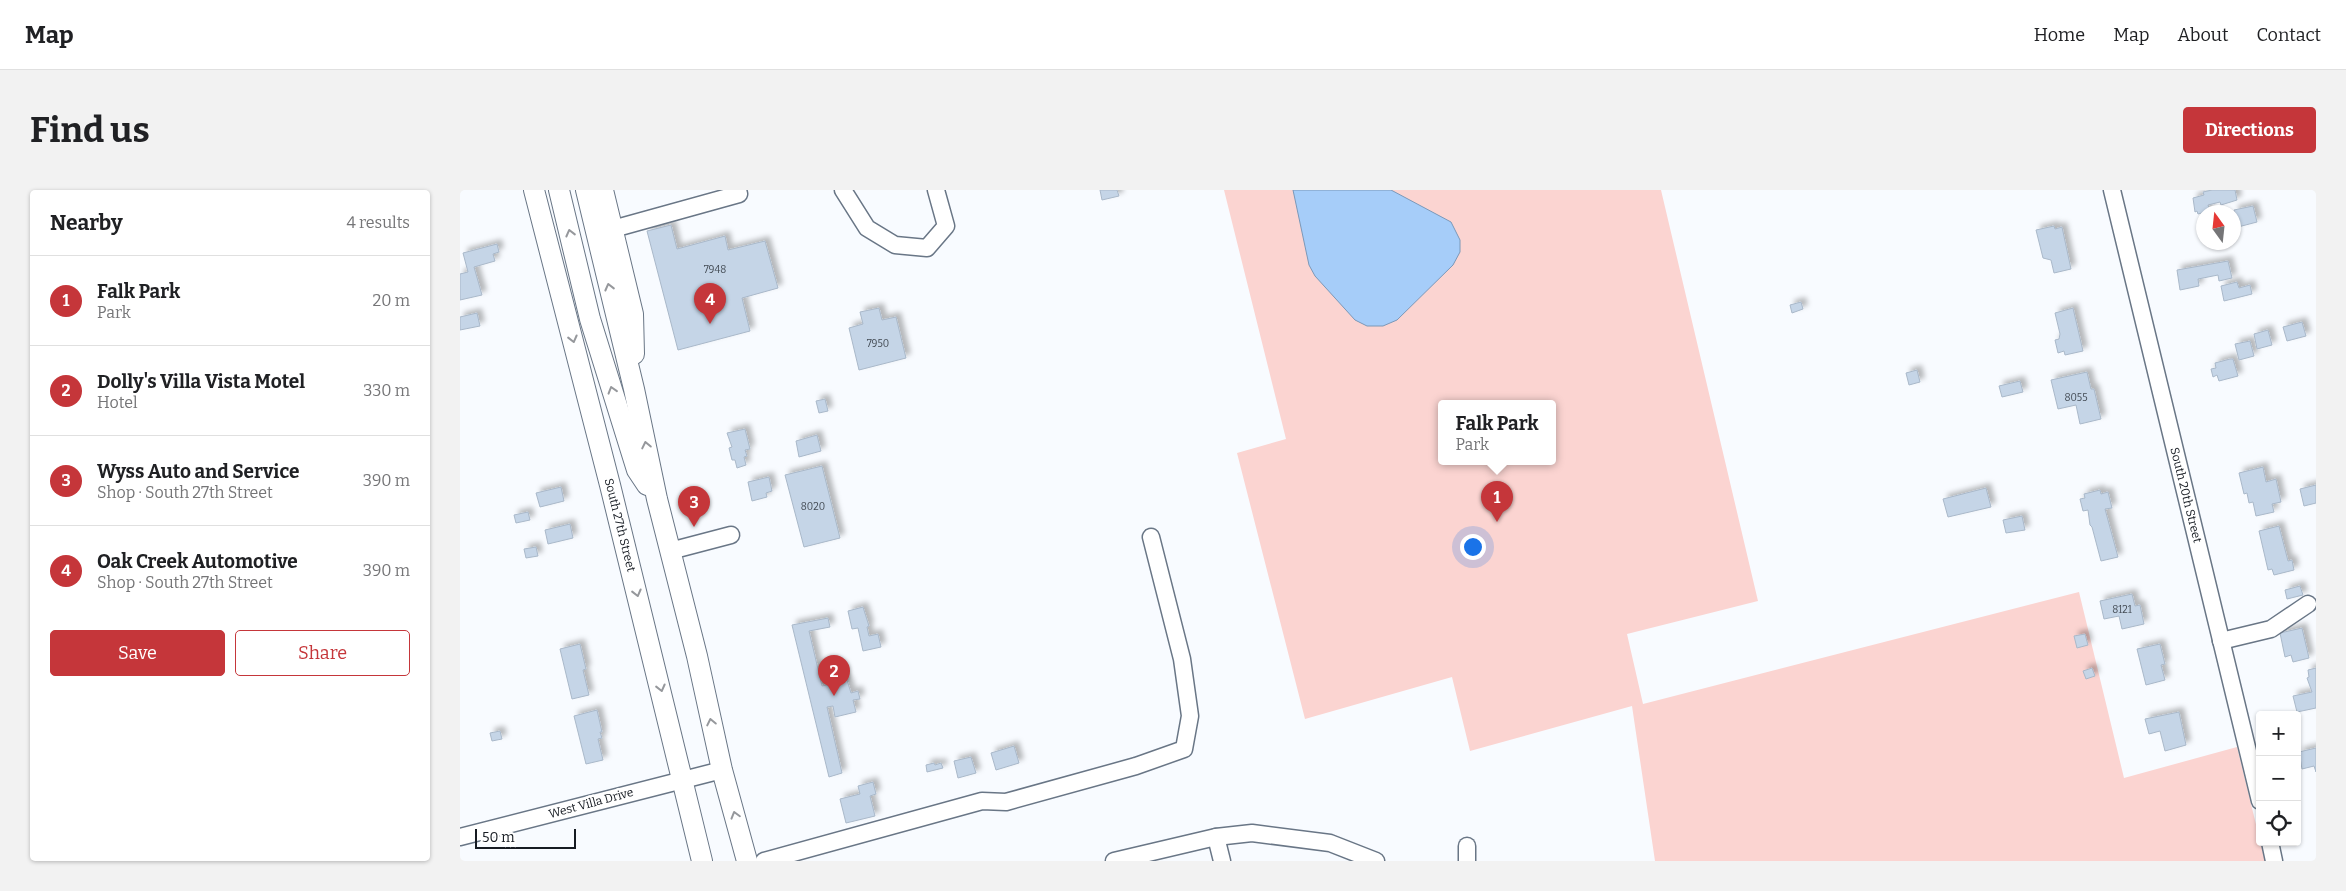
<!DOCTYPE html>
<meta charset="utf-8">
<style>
:root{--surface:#fff;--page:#f2f2f2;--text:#202124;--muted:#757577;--line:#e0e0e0;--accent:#c5363a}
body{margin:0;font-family:Bitter,serif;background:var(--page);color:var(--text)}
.controls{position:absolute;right:15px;bottom:15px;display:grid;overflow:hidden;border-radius:5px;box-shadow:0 1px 4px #0004}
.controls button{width:45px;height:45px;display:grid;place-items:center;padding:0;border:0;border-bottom:1px solid var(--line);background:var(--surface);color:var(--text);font:25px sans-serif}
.compass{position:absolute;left:1736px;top:15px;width:45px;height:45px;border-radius:50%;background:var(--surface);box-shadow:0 1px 4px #0004;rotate:345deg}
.scale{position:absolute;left:15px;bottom:12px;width:101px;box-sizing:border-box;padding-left:5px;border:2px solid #161b22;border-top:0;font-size:14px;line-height:18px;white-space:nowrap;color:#161b22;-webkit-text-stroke:4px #fff;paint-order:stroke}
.you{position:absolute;left:1012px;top:356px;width:18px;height:18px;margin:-12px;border:4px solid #fff;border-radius:50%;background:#1a73e8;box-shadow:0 0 0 8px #1a73e833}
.badge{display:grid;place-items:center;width:32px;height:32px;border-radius:50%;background:var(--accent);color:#fff;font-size:16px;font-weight:700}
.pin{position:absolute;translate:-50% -41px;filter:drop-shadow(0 1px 2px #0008)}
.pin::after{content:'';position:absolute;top:26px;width:18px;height:15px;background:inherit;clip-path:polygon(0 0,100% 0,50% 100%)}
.popup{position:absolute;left:978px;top:210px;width:118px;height:65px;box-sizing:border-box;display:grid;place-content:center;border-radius:5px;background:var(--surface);filter:drop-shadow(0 1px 4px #0005);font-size:16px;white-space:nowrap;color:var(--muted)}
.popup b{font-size:19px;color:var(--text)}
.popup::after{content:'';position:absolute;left:50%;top:100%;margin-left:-10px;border:10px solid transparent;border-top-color:var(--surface)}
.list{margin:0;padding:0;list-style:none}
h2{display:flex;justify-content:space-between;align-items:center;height:65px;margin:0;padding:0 20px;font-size:21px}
h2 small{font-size:16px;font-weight:400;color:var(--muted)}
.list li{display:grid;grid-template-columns:32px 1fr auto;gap:15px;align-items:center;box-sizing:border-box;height:90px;padding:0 20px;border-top:1px solid var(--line)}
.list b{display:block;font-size:19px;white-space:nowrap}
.list p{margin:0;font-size:16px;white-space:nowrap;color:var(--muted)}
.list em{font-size:16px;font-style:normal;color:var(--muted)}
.actions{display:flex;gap:10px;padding:15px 20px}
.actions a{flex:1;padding:11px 0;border:1px solid var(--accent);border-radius:5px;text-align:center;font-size:18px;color:var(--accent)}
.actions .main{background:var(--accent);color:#fff}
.icon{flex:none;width:28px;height:28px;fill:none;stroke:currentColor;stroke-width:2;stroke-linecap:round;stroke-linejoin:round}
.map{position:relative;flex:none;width:1856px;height:671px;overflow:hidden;border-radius:5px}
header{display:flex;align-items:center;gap:30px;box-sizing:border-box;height:70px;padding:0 25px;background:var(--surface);border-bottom:1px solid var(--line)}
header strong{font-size:24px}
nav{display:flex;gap:28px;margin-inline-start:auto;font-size:18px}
.intro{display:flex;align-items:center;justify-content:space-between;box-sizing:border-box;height:120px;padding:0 30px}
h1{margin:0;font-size:35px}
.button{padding:12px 22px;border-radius:5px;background:var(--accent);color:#fff;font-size:18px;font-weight:700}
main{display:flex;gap:30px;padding:0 30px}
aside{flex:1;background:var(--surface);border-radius:5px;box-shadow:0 1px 4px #0004}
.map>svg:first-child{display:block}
</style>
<header>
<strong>Map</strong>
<nav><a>Home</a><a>Map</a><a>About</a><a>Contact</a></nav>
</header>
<div class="intro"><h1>Find us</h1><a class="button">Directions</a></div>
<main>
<aside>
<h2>Nearby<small>4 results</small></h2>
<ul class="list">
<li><span class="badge">1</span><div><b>Falk Park</b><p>Park</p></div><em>20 m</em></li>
<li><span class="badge">2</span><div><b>Dolly's Villa Vista Motel</b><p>Hotel</p></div><em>330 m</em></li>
<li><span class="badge">3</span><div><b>Wyss Auto and Service</b><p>Shop · South 27th Street</p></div><em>390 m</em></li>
<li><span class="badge">4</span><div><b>Oak Creek Automotive</b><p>Shop · South 27th Street</p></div><em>390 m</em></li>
</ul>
<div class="actions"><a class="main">Save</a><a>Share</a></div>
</aside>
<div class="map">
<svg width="1856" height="671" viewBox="0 0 1856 671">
<defs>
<filter id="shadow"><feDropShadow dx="4.5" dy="-4.5" stdDeviation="2.5" flood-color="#0004"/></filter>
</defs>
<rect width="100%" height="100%" fill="#f8fbff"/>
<path fill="#fbd4d1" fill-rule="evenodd" d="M764 0H1201L1298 411 1167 444 1183 514 1619 402 1664 588 1777 557 1805 671H1195L1172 516 1010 561 992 487 845 529 777 263 826 249ZM982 213H1092V271H982Z"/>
<path fill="#a6cdf9" stroke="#7b98b8" d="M833 0H931L991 32 1000 50V62L993 75 937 130 923 136H907L895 130 855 86 849 75Z"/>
<g fill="#c5d5e7" stroke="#a9b8c9" filter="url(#shadow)">
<path d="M640 0H657L659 6 642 10Z"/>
<path d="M1752 0H1775L1777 10 1761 15 1760 12 1748 15 1750 21 1738 24 1737 21 1735 22 1733 8 1744 5 1743 2Z"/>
<path d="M1793 16 1797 32 1778 37 1774 20Z"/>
<path d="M211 35 217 59 265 46 268 60 305 51 318 98 282 108 290 141 218 160 187 41Z"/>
<path d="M1594 36 1595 39 1602 37 1611 79 1594 83 1591 70 1583 68 1576 40Z"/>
<path d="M37 54 39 62 33 64 35 71 14 77 22 105 0 110V84L8 82 3 63Z"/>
<path d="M1768 71 1772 88 1759 91 1758 85 1738 89 1739 96 1720 100 1717 80Z"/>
<path d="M1777 92 1779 98 1790 95 1792 104 1764 111 1761 96Z"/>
<path d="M1341 112 1343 119 1332 123 1330 115Z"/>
<path d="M419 118 422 130 436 127 446 168 399 180 389 138 403 134 400 122Z"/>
<path d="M1613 118 1623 161 1605 165 1604 161 1598 163 1595 150 1599 149 1600 144 1595 123Z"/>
<path d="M17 123 20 136 0 140V127Z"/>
<path d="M1842 132 1846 146 1827 151 1823 137Z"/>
<path d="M1808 140 1812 155 1797 159 1794 144Z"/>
<path d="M1790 151 1794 166 1779 170 1775 154Z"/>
<path d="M1770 169H1773L1778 186 1759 191 1757 185 1753 187 1751 179 1756 178 1755 173Z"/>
<path d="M1457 180 1460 192 1449 195 1446 183Z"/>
<path d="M1627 182 1631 199H1634L1641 229 1620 234 1616 215 1598 219 1591 190Z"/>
<path d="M1560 191 1563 202 1542 207 1539 196Z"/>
<path d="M365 209 368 221 359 223 356 211Z"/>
<path d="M285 239 290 259 285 260 287 266 284 267 286 275 277 278 275 270H272L269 258 272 257 267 243Z"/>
<path d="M357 245 361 261 339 267 336 251Z"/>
<path d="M362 276 380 348 344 357 325 285Z"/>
<path d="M1803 277 1806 292 1816 289 1821 312 1812 314 1814 322 1796 326 1793 312 1789 313 1787 303 1784 304 1779 283Z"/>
<path d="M309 287 312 301 306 303 307 307 292 311 288 292Z"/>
<path d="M1856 295V313L1844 316 1840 299Z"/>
<path d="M101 297 104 311 80 317 76 303Z"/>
<path d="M1526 298 1531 317 1488 327 1483 309Z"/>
<path d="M1640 300 1641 304 1648 302 1652 318 1645 319 1658 367 1641 371 1632 337 1630 335 1628 320 1623 321 1620 309 1625 308 1624 304Z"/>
<path d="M68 322 70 330 56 333 54 325Z"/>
<path d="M1562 326 1565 340 1546 343 1543 330Z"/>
<path d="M110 334 113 348 88 354 85 340Z"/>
<path d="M1819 336 1828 371 1832 370 1834 380 1814 385 1812 379 1808 380 1799 341Z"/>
<path d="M76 357 78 366 66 368 64 359Z"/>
<path d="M1840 396 1843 405 1827 409 1825 400Z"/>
<path d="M1672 404 1675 416 1680 415 1684 434 1662 439 1659 426 1644 429 1640 411Z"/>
<path d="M403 417 409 436 407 437 409 446 418 444 421 457 403 461 398 438 392 439 388 421Z"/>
<path d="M368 428 370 437 349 441 362 496 387 490 391 503 398 501 400 509 393 510 396 522 375 527 373 516 367 517 382 583 369 587 332 435Z"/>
<path d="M1842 438 1849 468 1833 472 1831 465 1825 467 1820 443Z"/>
<path d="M1625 444 1628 455 1617 458 1614 446Z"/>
<path d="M120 454 126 479 123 480 129 505 112 509 100 459Z"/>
<path d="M1700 454 1705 474 1701 475 1705 490 1686 495 1677 459Z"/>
<path d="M1632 478 1635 486 1626 489 1623 481Z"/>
<path d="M1856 478V518L1837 522 1833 506 1852 502 1847 488 1849 487 1848 480Z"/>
<path d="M137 520 142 542H140L142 548 138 549 143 570 126 574 114 526Z"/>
<path d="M1719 522 1726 555 1705 561 1700 541 1689 544 1685 529Z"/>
<path d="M40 541 42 549 32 551 30 543Z"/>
<path d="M554 556 559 573 536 580 531 563Z"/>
<path d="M1856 558V582L1854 576 1842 579 1839 562Z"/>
<path d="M511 567 516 583 498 588 494 571Z"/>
<path d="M474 573 475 575 481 573 483 578 467 582 466 575Z"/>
<path d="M413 592 416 604 410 606 415 626 386 633 380 609 400 604 398 596Z"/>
</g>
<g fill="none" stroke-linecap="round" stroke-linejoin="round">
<defs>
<g id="minor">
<path d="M383 0 407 38 435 55 467 58 486 36 476 0"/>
<path d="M1652 0 1800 611"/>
<path d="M142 42 279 4 278 0"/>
<path d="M210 361 271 345"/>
<path d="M1761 451 1811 439 1848 414"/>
<path d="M0 647 262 580"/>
<path d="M756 647 762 671"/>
<path d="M1810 652 1814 671"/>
<path d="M1007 656V671"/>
<path d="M304 671 522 611 546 612 676 576 724 559 730 526 722 469 691 347"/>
<path d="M654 671 756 647 792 643 870 653 916 671"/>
</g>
<g id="major">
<path d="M74 0 150 295 242 671"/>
<path d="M99 0 130 129 177 280 187 295"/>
<path d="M126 0 174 199 197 309 237 466 262 580 287 671"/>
<path d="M143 0 173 124 174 164"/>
</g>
</defs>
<use href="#minor" stroke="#697686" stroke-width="19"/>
<use href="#major" stroke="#697686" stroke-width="22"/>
<use href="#minor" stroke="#fff" stroke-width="16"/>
<use href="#major" stroke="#fff" stroke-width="20"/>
</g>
<defs><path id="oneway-chevron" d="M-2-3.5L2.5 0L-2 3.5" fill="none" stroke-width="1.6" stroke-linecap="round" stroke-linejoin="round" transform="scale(1.25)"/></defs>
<g stroke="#96989c">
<use href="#oneway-chevron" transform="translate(110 43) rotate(-104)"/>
<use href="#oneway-chevron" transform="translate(149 97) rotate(-104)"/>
<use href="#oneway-chevron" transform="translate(113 149) rotate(76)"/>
<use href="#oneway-chevron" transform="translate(152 200) rotate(-107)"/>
<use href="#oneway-chevron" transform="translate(186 255) rotate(-102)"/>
<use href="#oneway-chevron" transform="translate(177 403) rotate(76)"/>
<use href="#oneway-chevron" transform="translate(201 498) rotate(76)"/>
<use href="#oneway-chevron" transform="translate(251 532) rotate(-102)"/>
<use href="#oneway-chevron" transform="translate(275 625) rotate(-106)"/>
</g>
<g text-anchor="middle" stroke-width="5" stroke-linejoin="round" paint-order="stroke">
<g font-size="10" fill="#424a53">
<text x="255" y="83">7948</text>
<text x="418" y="157">7950</text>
<text x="1616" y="211">8055</text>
<text x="353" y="320">8020</text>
<text x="1662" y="423">8121</text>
</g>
<g font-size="12" fill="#161b22" stroke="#fff">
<text transform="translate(1726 305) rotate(76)" y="4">South 20th Street</text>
<text transform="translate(160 335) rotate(76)" y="4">South 27th Street</text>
<text transform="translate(131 613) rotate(-15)" y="4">West Villa Drive</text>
</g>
</g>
</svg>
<div class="controls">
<button>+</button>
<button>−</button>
<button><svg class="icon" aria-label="locate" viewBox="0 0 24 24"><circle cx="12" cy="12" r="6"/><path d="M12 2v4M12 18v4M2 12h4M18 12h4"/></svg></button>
</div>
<svg class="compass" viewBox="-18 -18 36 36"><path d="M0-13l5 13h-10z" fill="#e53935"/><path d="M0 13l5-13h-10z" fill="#757577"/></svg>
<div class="scale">50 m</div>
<div class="you"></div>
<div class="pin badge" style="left:1037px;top:332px">1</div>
<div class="popup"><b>Falk Park</b>Park</div>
<div class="pin badge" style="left:374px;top:506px">2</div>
<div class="pin badge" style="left:234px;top:337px">3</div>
<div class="pin badge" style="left:250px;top:134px">4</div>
</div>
</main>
